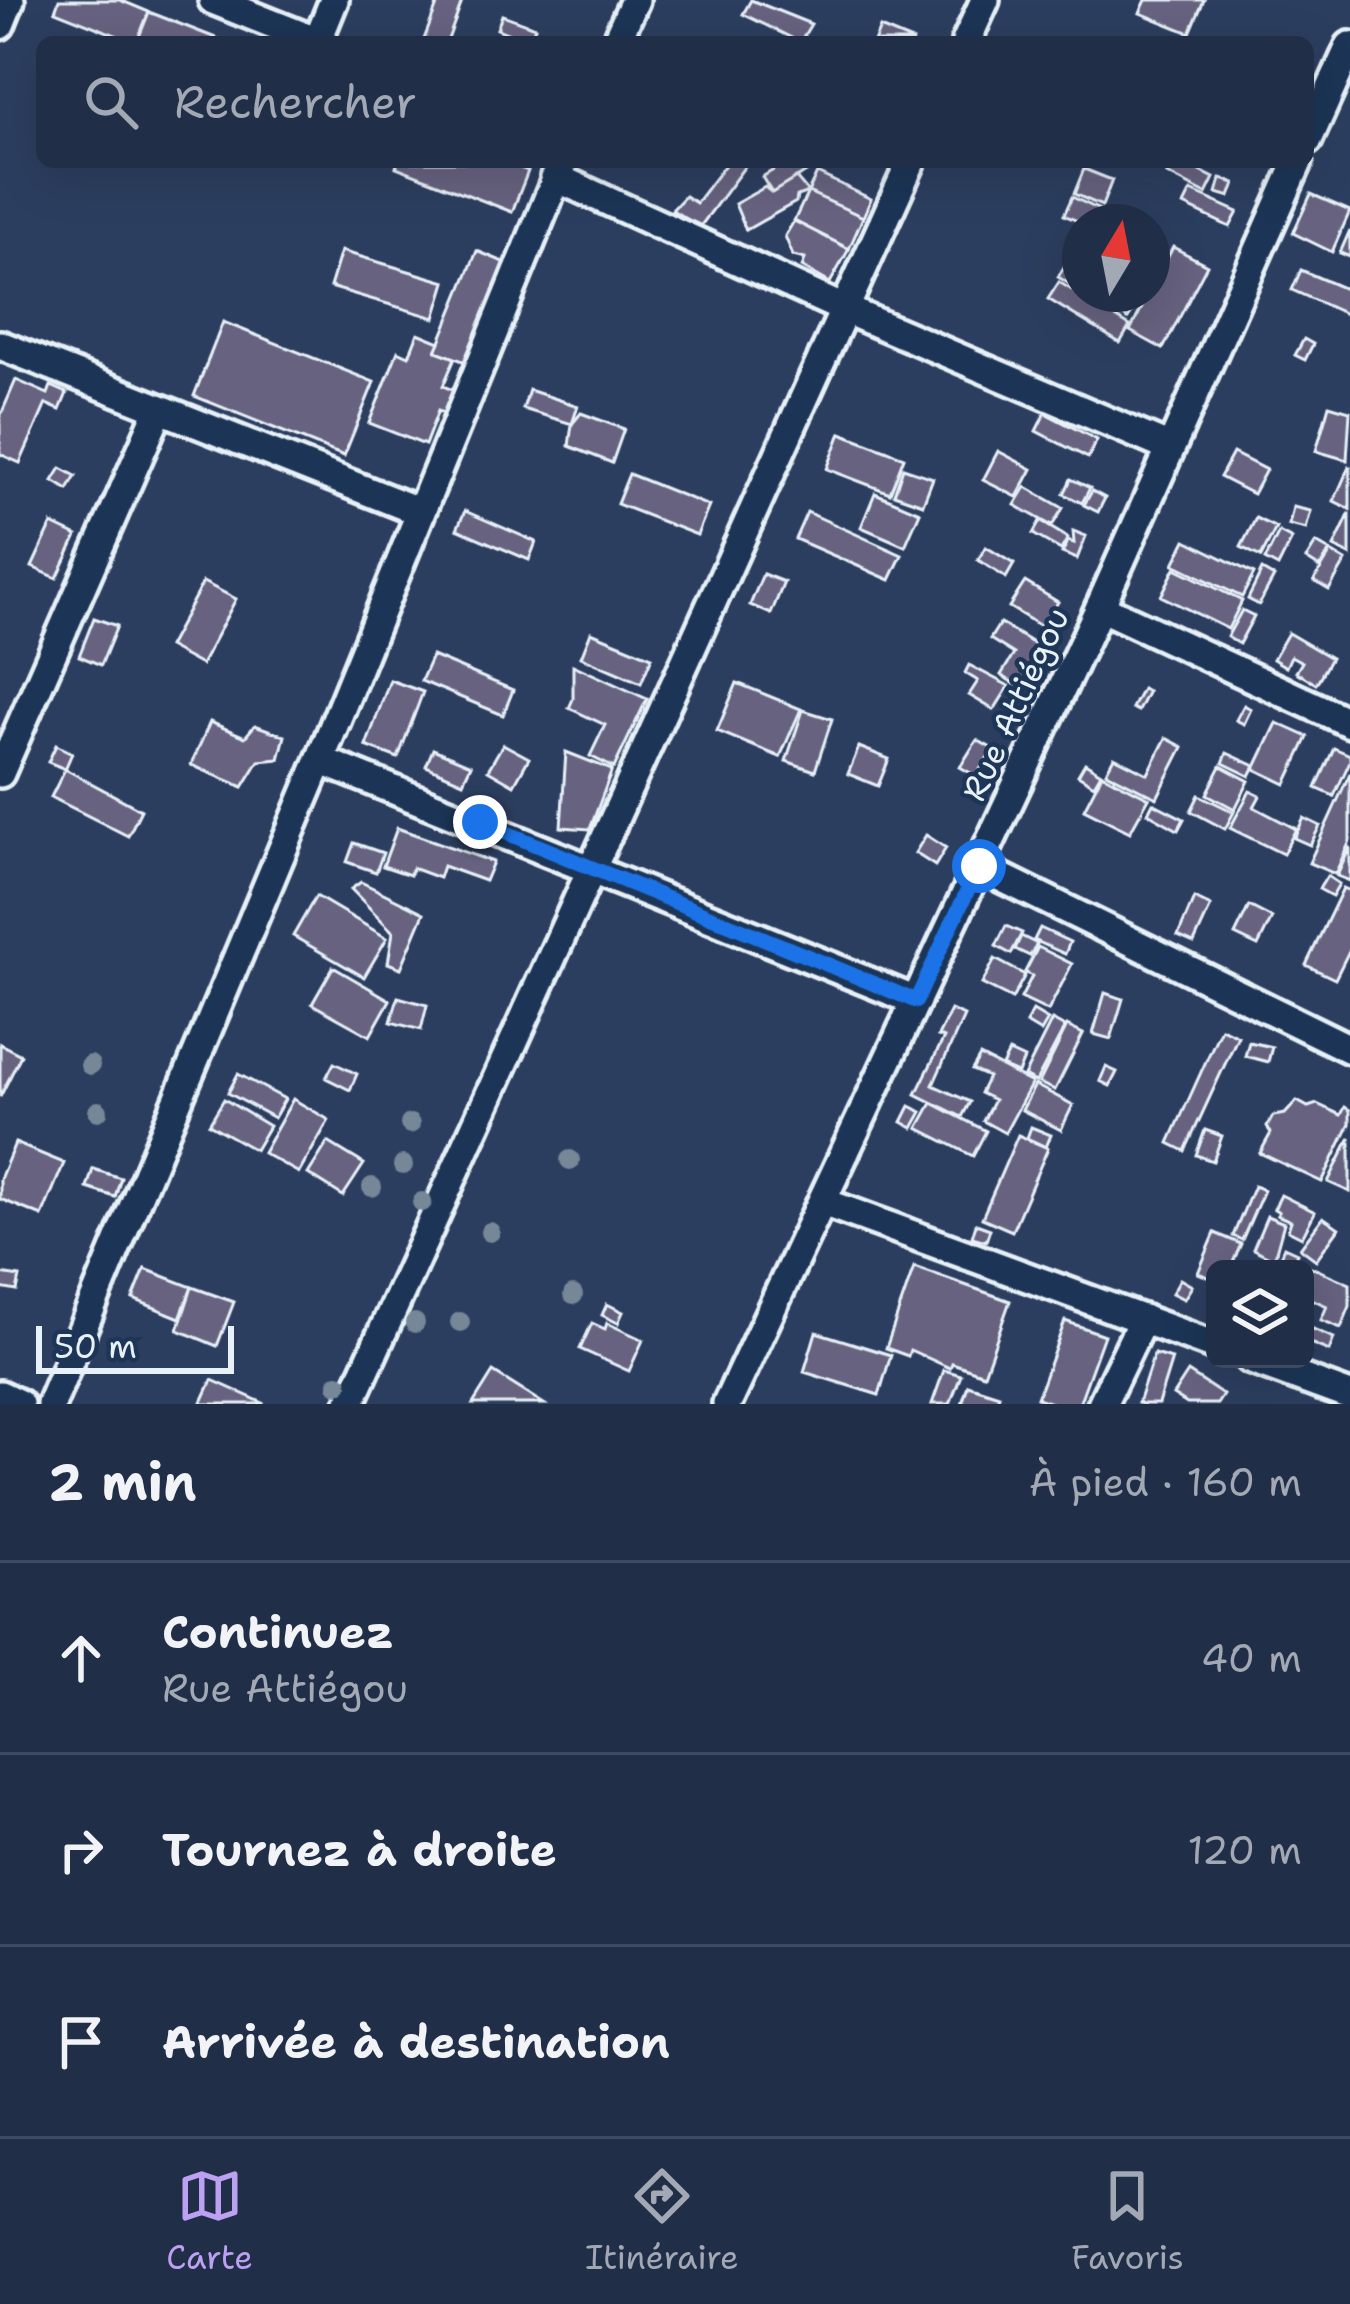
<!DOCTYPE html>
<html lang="fr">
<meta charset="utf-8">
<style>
:root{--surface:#212e47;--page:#29364e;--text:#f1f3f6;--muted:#a2a8b4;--line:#3e4a60;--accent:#bca0f2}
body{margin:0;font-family:"Shantell Sans",sans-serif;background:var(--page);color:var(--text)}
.controls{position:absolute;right:36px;bottom:36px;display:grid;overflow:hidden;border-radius:18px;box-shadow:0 12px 48px #0002}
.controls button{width:108px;height:108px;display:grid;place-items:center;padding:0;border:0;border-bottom:3px solid var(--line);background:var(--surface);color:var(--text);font:60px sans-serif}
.compass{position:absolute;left:1062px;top:204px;width:108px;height:108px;border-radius:50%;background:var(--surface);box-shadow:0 12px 48px #0002;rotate:10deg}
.scale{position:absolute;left:36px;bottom:30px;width:198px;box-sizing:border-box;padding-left:12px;border:6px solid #e8f1f8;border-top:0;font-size:33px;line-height:42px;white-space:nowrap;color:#e8f1f8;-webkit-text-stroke:9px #1d3557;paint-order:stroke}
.stop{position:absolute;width:36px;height:36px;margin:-27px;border:9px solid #1a73e8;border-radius:50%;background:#fff}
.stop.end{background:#1a73e8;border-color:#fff;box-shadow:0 3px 12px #0008}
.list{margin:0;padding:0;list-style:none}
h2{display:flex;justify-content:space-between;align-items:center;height:156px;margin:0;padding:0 48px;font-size:51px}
h2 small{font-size:39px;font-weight:400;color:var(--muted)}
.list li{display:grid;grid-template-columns:78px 1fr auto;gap:36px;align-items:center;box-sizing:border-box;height:192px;padding:0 48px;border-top:3px solid var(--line)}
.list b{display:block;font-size:45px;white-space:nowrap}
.list p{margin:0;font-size:39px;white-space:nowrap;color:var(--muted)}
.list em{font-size:39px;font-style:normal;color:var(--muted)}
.icon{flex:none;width:66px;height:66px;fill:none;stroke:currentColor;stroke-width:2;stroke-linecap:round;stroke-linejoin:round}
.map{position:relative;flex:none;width:1350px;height:1404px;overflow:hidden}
.search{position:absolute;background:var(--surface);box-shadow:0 12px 48px #0002;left:36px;right:36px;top:36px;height:132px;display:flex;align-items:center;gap:30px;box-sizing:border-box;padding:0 42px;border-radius:18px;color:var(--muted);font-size:45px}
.sheet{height:732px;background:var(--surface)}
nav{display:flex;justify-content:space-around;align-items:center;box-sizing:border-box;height:168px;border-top:3px solid var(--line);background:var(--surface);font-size:33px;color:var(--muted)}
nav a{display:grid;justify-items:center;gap:6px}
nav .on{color:var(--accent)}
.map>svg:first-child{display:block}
</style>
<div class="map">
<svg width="1350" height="1404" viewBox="0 0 1350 1404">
<rect width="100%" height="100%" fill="#2c3e5f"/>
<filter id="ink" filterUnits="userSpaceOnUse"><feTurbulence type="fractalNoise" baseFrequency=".00833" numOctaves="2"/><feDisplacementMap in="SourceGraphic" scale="24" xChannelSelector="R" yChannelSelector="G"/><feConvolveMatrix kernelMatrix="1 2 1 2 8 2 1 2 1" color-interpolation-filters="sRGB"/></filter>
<g filter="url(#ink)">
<g fill="#66627f" stroke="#e8f1f8" stroke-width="3">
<path d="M59 0H120L149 12 137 42H133L55 11Z"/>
<path d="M439 0 462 2 447 42H423Z"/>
<path d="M751 0 811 24 800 42 743 14Z"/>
<path d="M1146 0H1204L1190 33 1140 13Z"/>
<path d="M149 12 226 42H137Z"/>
<path d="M502 15 535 27 529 42 497 29Z"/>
<path d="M880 28 914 42H874Z"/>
<path d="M398 162H506L528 171 512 212 396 167Z"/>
<path d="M727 162H748L700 227 672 210 685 196 696 203Z"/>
<path d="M787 162H816L813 168 772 193 762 177Z"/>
<path d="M1173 162H1182L1214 178 1206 194 1167 174Z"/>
<path d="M1084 169 1112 180 1102 206 1074 194Z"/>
<path d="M817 173 871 199 863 217 808 192Z"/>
<path d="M796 178 808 192 797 196 796 202 746 230 735 204 765 187 772 193Z"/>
<path d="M1221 179 1235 183 1230 197 1217 193Z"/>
<path d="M1191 191 1238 212 1230 227 1184 205Z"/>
<path d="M808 192 863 217 849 249 794 221Z"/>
<path d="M1311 194 1350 211 1332 252 1293 233Z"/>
<path d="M1072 197 1104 212 1099 222H1080L1064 215Z"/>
<path d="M794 221 849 249 830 283 802 267 805 259 793 256 785 236Z"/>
<path d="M1350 230V257L1340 253Z"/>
<path d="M1173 247 1207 265 1163 349 1130 331Z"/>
<path d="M341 251 446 282 435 318 330 287Z"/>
<path d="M477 251 511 265 471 364 436 351Z"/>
<path d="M1067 262 1080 270V290L1058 277Z"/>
<path d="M1301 270 1350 291V316L1292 290Z"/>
<path d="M1059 282 1130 326 1120 343 1048 299Z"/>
<path d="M1087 294H1119L1137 305 1128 319Z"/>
<path d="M223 322 374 382 344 456 194 396Z"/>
<path d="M418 333 440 342 436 351 455 358 443 386 460 393 450 416 438 411 425 445 369 423 398 351 409 356Z"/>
<path d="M1304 339 1313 344 1305 360 1295 355Z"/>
<path d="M16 380 48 394 51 386 67 393 60 410 46 404 20 463 0 454V417Z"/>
<path d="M529 390 578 406 572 424 523 409Z"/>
<path d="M1329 405 1350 411 1347 460 1316 451Z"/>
<path d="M581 413 624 429 612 463 569 446 572 424Z"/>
<path d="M1045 413 1097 440 1088 458 1036 431Z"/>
<path d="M841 433 904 457 890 493 827 469Z"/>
<path d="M998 451 1032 469 1017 497 983 480Z"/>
<path d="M1233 453 1266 470 1253 494 1220 477Z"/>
<path d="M1349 467H1350V509L1334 501Z"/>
<path d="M61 468 76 476 68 490 53 481Z"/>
<path d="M903 468 933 478 923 504 894 494Z"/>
<path d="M629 474 709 506 697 535 617 504Z"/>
<path d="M1071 479 1090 488 1082 503 1064 494Z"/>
<path d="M1026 487 1063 508 1052 526 1015 505Z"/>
<path d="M1092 491 1105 498 1098 512 1084 505Z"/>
<path d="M875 493 920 512 905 546 861 527Z"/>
<path d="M1293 507 1311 511 1306 529 1289 525Z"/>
<path d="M465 511 536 542 529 560 457 529Z"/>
<path d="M807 512 902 555 890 580 795 539Z"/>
<path d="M1350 513V555L1334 547Z"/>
<path d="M1256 518 1276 528 1261 557 1241 547Z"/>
<path d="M1040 521 1068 538 1061 550 1033 534Z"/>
<path d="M52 524 77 536 57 578 32 567Z"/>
<path d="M1073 531 1086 536 1077 559 1062 553 1068 541 1074 543Z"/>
<path d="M1279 532 1292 539 1278 567 1265 560Z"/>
<path d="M1186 540 1254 574 1242 597 1174 564Z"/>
<path d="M1316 543 1330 551 1320 568 1306 559Z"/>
<path d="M986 547 1014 564 1006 578 978 560Z"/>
<path d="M1331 552 1346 561 1329 590 1314 581Z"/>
<path d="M1175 568 1242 601 1228 629 1161 596Z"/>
<path d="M1262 570 1274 577 1259 605 1248 599Z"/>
<path d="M763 574 784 582 771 614 750 605Z"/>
<path d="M203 582 236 599 201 665 168 647Z"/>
<path d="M1025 582 1058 602 1042 627 1009 607Z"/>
<path d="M1242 610 1254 616 1239 644 1227 637Z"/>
<path d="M94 618 117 626 101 665 79 656Z"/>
<path d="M1000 623 1047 652 1024 690 1001 675 1014 654 990 639Z"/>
<path d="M591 632 652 657 641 683 581 657Z"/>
<path d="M1288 633 1331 658 1316 684 1296 672 1302 662 1291 656 1286 667 1273 659Z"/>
<path d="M432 656 513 690 503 715 421 681Z"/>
<path d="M573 665 647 699 614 768 590 756 605 725 569 708 573 699Z"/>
<path d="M969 665 1009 686 994 710 969 695 978 681 965 673Z"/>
<path d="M390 680 423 692 398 758 366 746Z"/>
<path d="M737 683 801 709 780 757 717 731Z"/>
<path d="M1142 689 1148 691 1138 711 1132 708Z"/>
<path d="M1244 705 1251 709 1244 724 1236 720Z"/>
<path d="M803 710 832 719 815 771 786 761Z"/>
<path d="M210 722 245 737 255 725 285 736 279 759 259 761 243 787 191 765Z"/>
<path d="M1277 723 1308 737 1286 784 1255 769Z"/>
<path d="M1166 738 1183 747 1157 798 1106 772 1114 757 1148 774Z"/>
<path d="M977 740 993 749 976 776 960 767Z"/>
<path d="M503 744 529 758 514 785 488 770Z"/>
<path d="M56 745 72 753 65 769 48 762Z"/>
<path d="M859 747 889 759 878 786 848 774Z"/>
<path d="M1334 748 1350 755V761L1334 796 1316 788Z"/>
<path d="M433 749 471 765 463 782 426 766Z"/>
<path d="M566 752 612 770 590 829 561 827Z"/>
<path d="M1227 753 1255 766 1250 776 1223 763Z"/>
<path d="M1085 763 1101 773 1094 785 1078 775Z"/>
<path d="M1221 766 1249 781 1235 809 1207 794Z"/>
<path d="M65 769 141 810 128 836 51 797Z"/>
<path d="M1350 773V841L1335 874 1309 863Z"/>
<path d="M1102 774 1149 798 1130 832 1084 809Z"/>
<path d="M1250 791 1260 796 1254 807 1296 829 1283 854 1230 828Z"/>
<path d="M1199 795 1234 812 1225 829 1191 811Z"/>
<path d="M1153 803 1184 819 1178 830 1148 813Z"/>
<path d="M1304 818 1320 826 1310 845 1294 838Z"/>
<path d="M397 828 493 862 485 881 443 866 439 878 412 868 410 875 383 866Z"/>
<path d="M926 835 946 848 935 866 915 853Z"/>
<path d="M354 843 383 853 376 872 347 862Z"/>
<path d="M1350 847V881L1337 876Z"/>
<path d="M1327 876 1339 884 1332 896 1319 889Z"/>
<path d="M361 882 424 913 401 968 388 963 393 932 351 889Z"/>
<path d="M1343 888 1350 891V949L1335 979 1306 965Z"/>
<path d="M316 896 387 938 364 977 293 936Z"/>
<path d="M1194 898 1211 906 1194 943 1178 936Z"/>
<path d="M1249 906 1272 918 1258 946 1235 935Z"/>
<path d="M1006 926 1022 933 1011 954 996 946Z"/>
<path d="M1040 928 1070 942 1065 954 1034 940Z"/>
<path d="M1021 936 1037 944 1030 956 1015 949Z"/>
<path d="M1038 947 1072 964 1048 1011 1021 998 1032 976 1025 972Z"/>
<path d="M995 959 1025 975 1012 999 982 984Z"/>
<path d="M333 967 390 1000 370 1036 312 1004Z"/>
<path d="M1105 993 1123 999 1111 1039 1093 1034Z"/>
<path d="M398 997 427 1005 421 1030 391 1022Z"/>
<path d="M951 1010 964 1016 933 1085 970 1102 962 1117 916 1094 944 1038 938 1036Z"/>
<path d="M1033 1011 1048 1020 1041 1032 1026 1023Z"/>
<path d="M1052 1020 1065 1027 1036 1082 1024 1076Z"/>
<path d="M1067 1026 1083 1034 1055 1090 1039 1083Z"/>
<path d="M1221 1028 1238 1036 1185 1151 1169 1143Z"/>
<path d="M1249 1042 1272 1047 1268 1062 1245 1056Z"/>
<path d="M0 1044 21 1055 0 1097Z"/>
<path d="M1009 1052 1024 1059 1018 1073 1002 1066Z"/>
<path d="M980 1056 1032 1083 1005 1133 983 1121 994 1100 980 1093 988 1077 972 1070Z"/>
<path d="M334 1063 357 1074 350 1090 326 1078Z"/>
<path d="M1106 1067 1117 1072 1110 1086 1100 1081Z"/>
<path d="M238 1074 285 1099 274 1118 228 1093Z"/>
<path d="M1035 1085 1073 1105 1061 1130 1022 1110Z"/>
<path d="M224 1099 269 1126 255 1150 209 1124Z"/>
<path d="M293 1099 329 1120 299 1173 263 1153Z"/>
<path d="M1297 1101 1308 1107 1317 1104 1341 1115 1345 1107 1350 1110V1124L1322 1182 1260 1153 1271 1133 1267 1127 1273 1116 1285 1114Z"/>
<path d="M932 1103 986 1131 973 1156 918 1128Z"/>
<path d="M910 1106 922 1112 913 1128 902 1122Z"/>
<path d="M1031 1127 1051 1135 1046 1147 1027 1138Z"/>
<path d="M1205 1130 1222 1136 1213 1161 1196 1155Z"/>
<path d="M1018 1135 1048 1148 1012 1231 982 1218Z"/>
<path d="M1350 1138V1192L1328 1182Z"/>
<path d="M328 1142 364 1164 343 1196 308 1174Z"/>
<path d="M15 1143 64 1163 42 1216 0 1199V1179Z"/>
<path d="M93 1169 121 1178 115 1197 87 1188Z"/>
<path d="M1254 1186 1264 1190 1242 1240 1233 1236Z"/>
<path d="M1281 1195 1315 1212 1302 1237 1288 1230 1291 1221 1277 1215 1279 1212 1274 1209Z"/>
<path d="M1267 1216 1284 1223 1274 1259 1253 1249Z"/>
<path d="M1323 1217 1339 1228 1316 1260 1300 1248Z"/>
<path d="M976 1224 990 1229 986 1241 972 1237Z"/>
<path d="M1215 1233 1241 1244 1230 1269H1215V1280L1198 1273Z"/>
<path d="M1284 1247 1297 1253 1290 1269 1276 1266Z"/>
<path d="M1309 1266 1350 1284V1306L1341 1328 1321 1320 1327 1306 1305 1296Z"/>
<path d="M914 1267 1010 1301 984 1374 952 1363 950 1368 910 1350 908 1356 886 1348Z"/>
<path d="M145 1269 192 1287 180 1318 133 1299Z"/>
<path d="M0 1274 20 1277 17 1291 0 1288Z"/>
<path d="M1180 1279 1192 1286 1184 1299 1172 1293Z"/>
<path d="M192 1287 234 1302 217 1346 178 1330Z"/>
<path d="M607 1304 623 1312 618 1323 602 1315Z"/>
<path d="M1065 1321 1104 1335 1079 1404H1054L1037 1398Z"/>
<path d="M592 1323 605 1329 607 1323 643 1340 629 1371 580 1349Z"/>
<path d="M1306 1326 1334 1338 1329 1351 1305 1341Z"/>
<path d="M816 1332 891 1355 879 1395 804 1372Z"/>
<path d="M1154 1354 1172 1359 1158 1404H1143L1138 1403Z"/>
<path d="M944 1370 961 1375 950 1404H932Z"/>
<path d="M493 1372 544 1404H473Z"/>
<path d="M1188 1372 1223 1395 1217 1404H1187L1173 1395Z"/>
<path d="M212 1380 263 1403V1404H201Z"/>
<path d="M968 1385 999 1395 996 1404H962Z"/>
</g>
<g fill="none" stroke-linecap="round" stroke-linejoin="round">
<defs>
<g id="street">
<path d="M213 0 318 42"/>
<path d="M0 25 10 0"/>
<path d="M317 42 334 0"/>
<path d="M616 42 635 0"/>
<path d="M966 42 985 0"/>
<path d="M1308 140 1350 46"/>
<path d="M555 177 844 309 1170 448"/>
<path d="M0 345 420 512"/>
<path d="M1100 607 1350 723"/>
<path d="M320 760 916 1001"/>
<path d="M0 773 159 410"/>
<path d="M978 866 1350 1049"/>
<path d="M823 1202 1215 1346"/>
<path d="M1249 1359 1350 1396"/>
<path d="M0 1395 19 1404"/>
<path d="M51 1404 320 760 563 162"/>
<path d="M350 1404 911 162"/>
<path d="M727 1404 1100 607 1298 162"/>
<path d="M1102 1404 1143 1319"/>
</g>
</defs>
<use href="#street" stroke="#e8f1f8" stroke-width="36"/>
<use href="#street" stroke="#1d3557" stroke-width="27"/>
</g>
<g fill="#768798">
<circle cx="90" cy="1065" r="10"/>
<circle cx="98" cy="1111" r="10"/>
<circle cx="410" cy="1124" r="10"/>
<circle cx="570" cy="1160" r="10"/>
<circle cx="403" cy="1165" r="10"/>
<circle cx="372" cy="1187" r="10"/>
<circle cx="422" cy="1202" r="10"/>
<circle cx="490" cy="1232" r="10"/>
<circle cx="573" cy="1295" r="10"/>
<circle cx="460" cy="1322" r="10"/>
<circle cx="415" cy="1323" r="10"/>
<circle cx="338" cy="1384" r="10"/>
</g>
</g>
<g fill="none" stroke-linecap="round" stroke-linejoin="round" filter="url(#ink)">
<path stroke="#1a73e8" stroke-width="15" d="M480 822 916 1001 979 866"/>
</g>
<g text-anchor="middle" stroke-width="9" stroke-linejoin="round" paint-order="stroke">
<g font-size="33" fill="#e8f1f8" stroke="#1d3557">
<text transform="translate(1015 704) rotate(-65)" y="12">Rue Attiégou</text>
</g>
</g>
</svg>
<div class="controls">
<button><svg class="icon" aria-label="layers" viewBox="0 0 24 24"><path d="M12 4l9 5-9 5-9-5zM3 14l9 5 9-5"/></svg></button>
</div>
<svg class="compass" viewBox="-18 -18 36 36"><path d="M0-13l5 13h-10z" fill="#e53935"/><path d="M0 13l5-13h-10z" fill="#a2a8b4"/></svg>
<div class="scale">50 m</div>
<div class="stop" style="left:979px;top:866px"></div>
<div class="stop end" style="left:480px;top:822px"></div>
<div class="search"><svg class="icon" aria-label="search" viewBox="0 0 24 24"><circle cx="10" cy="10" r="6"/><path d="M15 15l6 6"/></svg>Rechercher</div>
</div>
<section class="sheet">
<h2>2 min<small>À pied · 160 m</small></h2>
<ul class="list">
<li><svg class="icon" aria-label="ahead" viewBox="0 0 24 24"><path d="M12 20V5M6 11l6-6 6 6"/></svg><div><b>Continuez</b><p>Rue Attiégou</p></div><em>40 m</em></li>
<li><svg class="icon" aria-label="right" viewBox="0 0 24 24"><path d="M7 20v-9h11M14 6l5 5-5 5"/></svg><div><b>Tournez à droite</b></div><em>120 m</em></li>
<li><svg class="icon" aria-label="arrive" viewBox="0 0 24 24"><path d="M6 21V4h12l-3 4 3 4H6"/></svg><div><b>Arrivée à destination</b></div></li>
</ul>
</section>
<nav>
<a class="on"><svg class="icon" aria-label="map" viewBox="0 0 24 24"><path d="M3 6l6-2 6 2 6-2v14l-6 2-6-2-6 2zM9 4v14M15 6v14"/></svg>Carte</a>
<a><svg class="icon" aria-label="directions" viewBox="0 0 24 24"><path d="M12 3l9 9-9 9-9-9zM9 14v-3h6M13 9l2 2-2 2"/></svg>Itinéraire</a>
<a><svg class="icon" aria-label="saved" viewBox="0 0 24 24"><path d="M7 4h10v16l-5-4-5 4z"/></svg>Favoris</a>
</nav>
